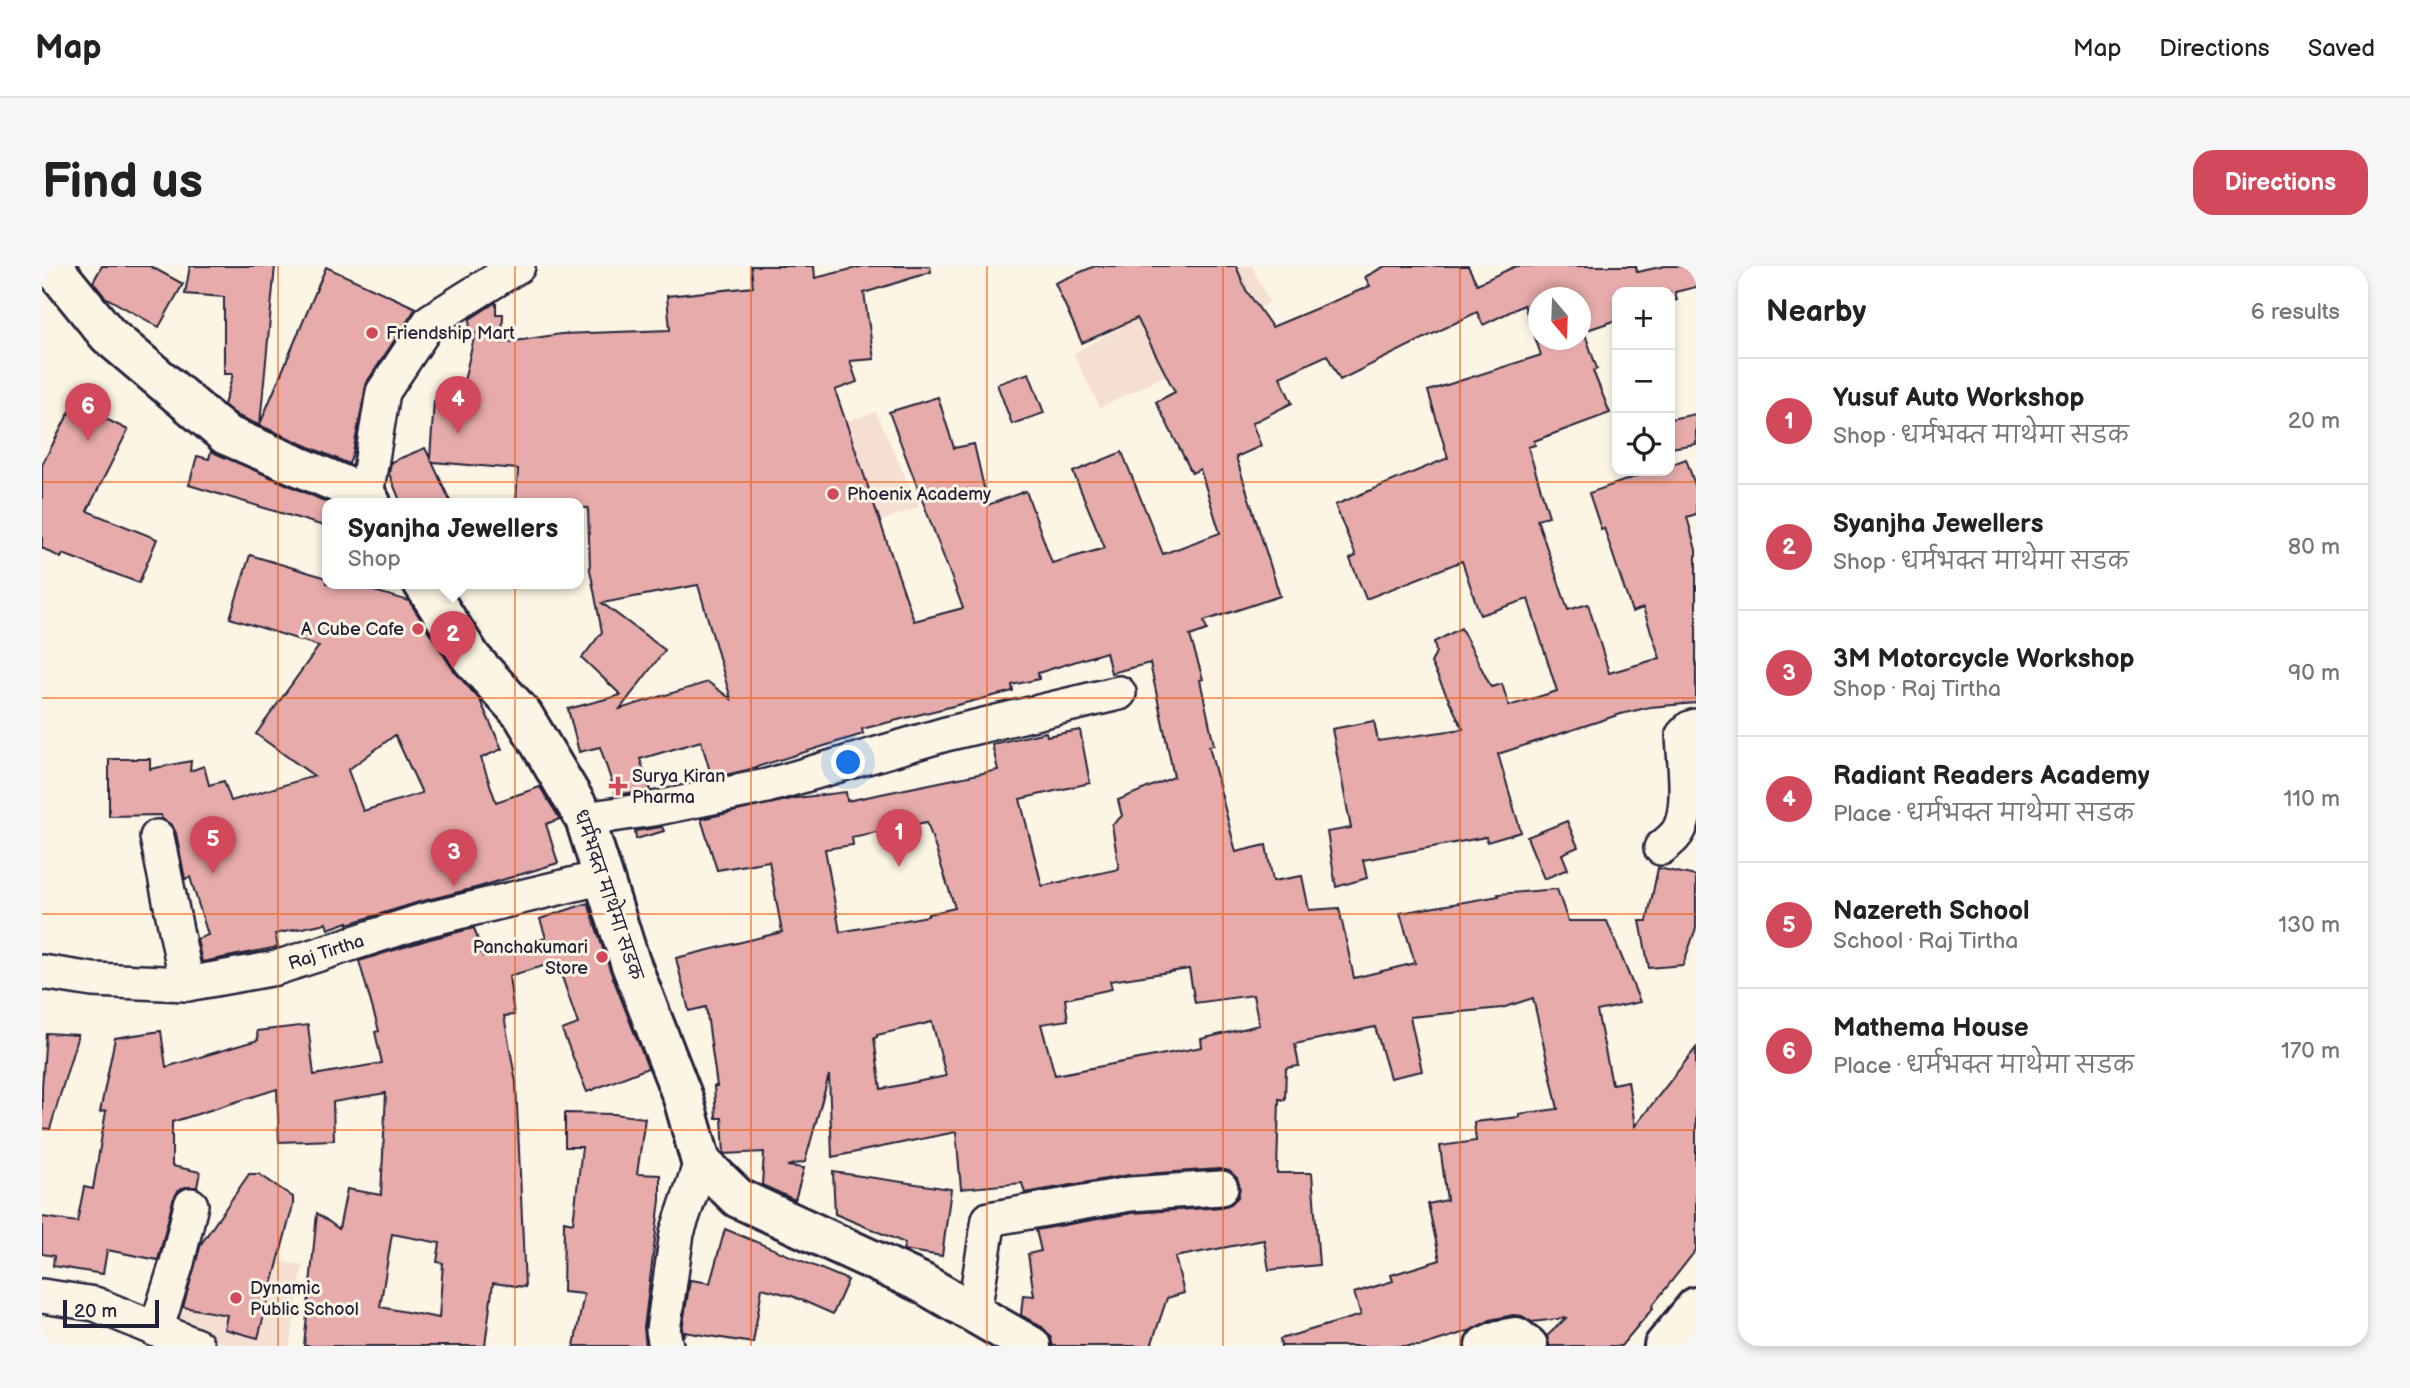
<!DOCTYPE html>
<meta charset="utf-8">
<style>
:root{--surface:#fff;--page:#f6f6f6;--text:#222;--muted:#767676;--line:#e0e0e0;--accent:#d1495b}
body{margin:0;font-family:"Balsamiq Sans","Playpen Sans Deva",sans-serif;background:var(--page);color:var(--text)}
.controls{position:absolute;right:21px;top:21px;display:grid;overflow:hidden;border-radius:14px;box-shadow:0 4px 10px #0003}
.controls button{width:63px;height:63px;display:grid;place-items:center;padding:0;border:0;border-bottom:2px solid var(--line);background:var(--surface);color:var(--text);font:35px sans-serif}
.compass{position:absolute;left:1486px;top:21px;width:63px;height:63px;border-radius:50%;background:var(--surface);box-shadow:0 4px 10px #0003;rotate:161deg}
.scale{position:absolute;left:21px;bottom:18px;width:96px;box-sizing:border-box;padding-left:7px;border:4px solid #22223b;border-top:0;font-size:19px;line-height:24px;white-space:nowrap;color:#22223b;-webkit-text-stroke:5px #fcf5e5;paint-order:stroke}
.you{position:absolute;left:807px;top:497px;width:24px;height:24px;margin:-18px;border:5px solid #fff;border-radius:50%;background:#1a73e8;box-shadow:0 0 0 10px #1a73e833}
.badge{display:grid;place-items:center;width:46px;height:46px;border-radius:50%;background:var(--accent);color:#fff;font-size:23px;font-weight:700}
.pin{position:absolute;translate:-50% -58px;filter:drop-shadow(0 2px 4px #0008)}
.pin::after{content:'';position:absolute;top:37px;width:24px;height:21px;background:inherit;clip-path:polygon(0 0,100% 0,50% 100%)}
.popup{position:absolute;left:280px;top:232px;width:262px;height:91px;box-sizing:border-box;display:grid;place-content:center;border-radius:14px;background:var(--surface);filter:drop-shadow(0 2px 5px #0005);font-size:23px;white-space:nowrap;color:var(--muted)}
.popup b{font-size:26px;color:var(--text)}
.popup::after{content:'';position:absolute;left:50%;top:100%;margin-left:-14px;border:14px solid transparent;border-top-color:var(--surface)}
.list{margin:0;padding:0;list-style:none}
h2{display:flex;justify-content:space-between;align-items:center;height:91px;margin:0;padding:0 28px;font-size:30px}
h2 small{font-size:23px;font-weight:400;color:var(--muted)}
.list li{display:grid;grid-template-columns:46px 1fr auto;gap:21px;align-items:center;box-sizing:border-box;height:126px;padding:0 28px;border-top:2px solid var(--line)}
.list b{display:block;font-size:26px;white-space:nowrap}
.list p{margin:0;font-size:23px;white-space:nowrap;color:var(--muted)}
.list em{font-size:23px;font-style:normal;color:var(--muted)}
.icon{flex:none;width:38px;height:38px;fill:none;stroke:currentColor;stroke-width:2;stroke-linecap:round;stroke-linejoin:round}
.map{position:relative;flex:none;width:1654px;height:1080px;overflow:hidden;border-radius:21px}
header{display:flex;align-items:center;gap:42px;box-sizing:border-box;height:98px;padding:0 35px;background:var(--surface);border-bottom:2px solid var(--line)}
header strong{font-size:33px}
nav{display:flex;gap:38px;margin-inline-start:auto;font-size:24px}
.intro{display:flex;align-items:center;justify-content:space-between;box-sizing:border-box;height:168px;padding:0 42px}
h1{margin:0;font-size:49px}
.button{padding:18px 32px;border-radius:21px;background:var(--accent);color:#fff;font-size:24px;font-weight:700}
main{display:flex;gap:42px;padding:0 42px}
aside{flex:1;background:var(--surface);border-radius:21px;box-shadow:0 4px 10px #0003}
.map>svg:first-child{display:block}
</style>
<header>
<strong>Map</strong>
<nav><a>Map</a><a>Directions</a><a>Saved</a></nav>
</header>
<div class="intro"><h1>Find us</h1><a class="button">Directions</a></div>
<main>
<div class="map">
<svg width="1654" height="1080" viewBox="0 0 1654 1080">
<rect width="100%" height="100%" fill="#fcf5e5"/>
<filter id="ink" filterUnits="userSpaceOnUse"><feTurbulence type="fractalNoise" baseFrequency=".0143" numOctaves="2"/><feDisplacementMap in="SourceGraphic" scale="14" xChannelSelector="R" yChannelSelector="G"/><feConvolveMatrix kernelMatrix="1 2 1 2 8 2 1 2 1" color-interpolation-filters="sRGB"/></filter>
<g filter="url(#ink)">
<g fill="#f5dfd3">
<path d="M1051 0H1210L1227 36 1149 97 1058 142 1031 87 1082 60Z"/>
<path d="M834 146 877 241 828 259 759 169Z"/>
<path d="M146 980 261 999 248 1080H197L122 1064Z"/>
</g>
<g fill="#e6abaa" stroke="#22223b" stroke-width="2" fill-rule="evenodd">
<path d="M60 0H108L141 18 117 61 63 31 51 16Z"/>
<path d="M148 0H233L218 158 284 1 374 42 325 116 311 187 307 198 196 150 182 139 191 108H182V31L143 28Z"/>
<path d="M709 0H772L773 12 822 0H888L889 6 822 27 832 93 808 95 815 116 793 124 872 355 921 342 847 146 896 131 912 182 932 178 946 239 984 225 1010 297 1063 282 1031 206 1080 186 1121 288 1178 267 1158 203 1150 207 1114 136 1133 126 1095 52 1040 77 1013 17 1053 0H1194L1204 24 1230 61 1328 20 1323 11 1343 0H1426L1435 18 1474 0H1594L1595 6 1623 0H1654V21L1633 26 1635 34 1628 36V26H1575V54L1542 65 1555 103 1551 105 1568 147 1492 175 1493 179 1486 181 1507 250 1495 253 1526 344 1546 338 1567 407 1618 392 1601 342 1590 346 1562 262 1559 263 1547 227 1610 205H1628V199L1644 193 1654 222V248L1645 251 1654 284V437L1608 441 1579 448 1456 488 1479 566 1445 576 1444 571 1321 594 1325 612 1294 621 1285 566 1309 562 1290 463 1332 455 1336 475 1421 463 1389 397 1394 386 1392 376 1419 362 1449 421 1460 418 1467 440 1515 425 1486 333 1438 349 1420 295 1324 333 1308 293 1314 290 1293 239 1406 192 1386 125 1499 89 1482 39 1441 59 1435 46 1298 114 1285 89 1238 111 1250 137 1210 157 1219 180 1194 191 1238 330 1162 355 1165 364 1148 370 1161 413 1158 414 1172 479 1167 480 1194 586 1224 579 1231 615 1260 610 1267 644 1297 642 1312 712 1373 697 1358 647 1457 630 1456 628 1515 623 1526 655H1565L1598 736 1555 745 1570 818 1586 815 1593 860 1654 782V984L1610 1040 1611 1042 1579 1080H1507L1505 1070 1524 1052 1490 1056 1480 1050 1471 1049 1448 1054 1430 1064 1379 1080H1239L1238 1073 1319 1049 1312 1027 1351 1015 1349 1009 1398 994 1386 938 1405 934 1398 880 1434 875 1432 856 1477 851V848L1516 843 1491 732 1460 742 1368 751 1380 805 1348 812 1333 761 1253 778 1257 800 1244 802 1243 834 1237 833 1235 907H1270L1277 999 1227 1004 1222 974 1133 991 1142 1027 1125 1032 1109 1080H1011L1008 1070 1000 1061 979 1049 981 1029 992 1030 986 988 999 985 994 964 1090 947 1181 941 1189 938 1196 931 1198 921 1195 912 1187 905 1178 903 1087 909 983 927 980 917 919 923 914 866 790 891 787 809 763 896 745 900 762 902 753 934 720 919 722 886 682 888 680 852H674L672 820H675L664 741 647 745 634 692 740 666 727 595 675 604 659 553 754 532 804 526 805 535 956 504 950 478 1004 466 1005 470 1038 464 1048 517 978 533 1000 620 1077 603 1070 559 1080 550 1076 534 1132 511 1108 397 1069 407 1064 386 996 407 997 413 970 419 971 425 820 463 821 468 705 504 670 512 659 475 598 493 608 524 574 529 558 481 537 486 526 443 579 429 540 392 560 366 548 304 546 242H537V237H474L476 203 390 196 409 237H359L347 208 349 196 383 182 388 192 392 135 417 137 433 67H427L428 53 454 36V48H461L460 77 519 68 628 64 625 30 711 21ZM1496 32H1538V74H1496ZM656 319 689 433 666 416 578 443 623 384 560 337ZM885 556 913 642 886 648V650L798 666 783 583 811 579 810 571ZM1147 703 1153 737 1211 729 1217 759 1159 773 1160 781 1013 809 999 758 1026 754 1023 733 1070 723 1068 715ZM890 756 904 810 839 823 832 772 835 771V769Z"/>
<path d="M987 107 1002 147 970 158 955 118Z"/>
<path d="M32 137 86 164 45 245 115 273 97 317 21 288 19 292 0 282V199Z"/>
<path d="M1654 148V178L1628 182V153Z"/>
<path d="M169 185 287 237 285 261 147 219 155 190 167 193Z"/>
<path d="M208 289 285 312V317H305L367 335 412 405 438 434 460 483 439 492 454 536 498 521 518 553 504 558 516 597 437 621 377 636 306 658V656L286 663 284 657 233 668 236 681 160 696 155 673 166 669 148 611 143 613 134 567 130 559 120 553 119 549 67 550V493H108V503L149 495 148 505 162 500 167 519 182 515 189 535 272 510 214 468 277 380 188 352ZM353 469 380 527 321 545 306 504Z"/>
<path d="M1525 555 1536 581 1520 588 1526 603 1502 613 1485 571Z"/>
<path d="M620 561 622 565 594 573 593 565Z"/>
<path d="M1616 602 1654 610V662L1641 699 1607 702 1598 655H1605Z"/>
<path d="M546 637 568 704 606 802 545 826 520 764 536 758 515 696 467 710 472 749 462 750 474 816 483 1021 451 1017 443 1080H262L275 947 297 963 305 923 339 929 344 827 291 836 292 874 237 876 235 823 130 856V900L158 906 155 921H143L136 925 131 934 116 994 65 984 61 1008 11 1000 12 990 0 988V951L35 956 42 921 51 923 64 845 58 846 73 772 119 765 124 801 216 774 215 765 266 759 272 809 340 797 333 766 337 765 317 695 388 673 432 662 441 690 504 672 498 653ZM350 968 398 977 395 996 401 997 397 1052 338 1041Z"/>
<path d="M4 767 36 769 8 863 0 862V821Z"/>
<path d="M523 847 572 848 603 852 595 908 618 909V934L602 1062 604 1080H532L542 1028 521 1026 522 955 531 957 540 881H523Z"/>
<path d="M791 906 909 923 900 990 861 984 863 977 793 948Z"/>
<path d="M207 908H217L251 931V939L216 1072 182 1063 185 1049 141 1041 159 978Z"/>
<path d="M683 963 806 1014 791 1048 750 1030 720 1022 711 1077 642 1066V1070L640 1064 648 1014 668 1017Z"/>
</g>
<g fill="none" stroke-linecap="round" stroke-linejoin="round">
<defs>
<g id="street">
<path d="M324 229 341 126 388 55 476 0"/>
<path d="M543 553 611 543 725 520 904 468 1077 427"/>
<path d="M115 571 145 718"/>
<path d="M1619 582C1626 576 1634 571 1638 562 1649 539 1642 495 1641 469L1648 462 1654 460"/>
<path d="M0 706 51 714 145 718 234 702 383 654 562 611"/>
<path d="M0 1030 53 1038 155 1080"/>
<path d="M932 1045 947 953 1088 928 1179 922"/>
<path d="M114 1064 135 997 149 939"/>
<path d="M624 1080 621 1064 635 967 659 896"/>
</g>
<g id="secondary">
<path d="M10 0 66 69 184 169 324 229 329 237"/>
<path d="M381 317 430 393 481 449 543 553 588 696 641 832 659 896 696 932 880 1017 989 1080"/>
<path d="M1443 1080 1457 1074 1474 1071 1486 1080"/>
<path d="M1622 1080 1654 1041"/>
</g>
</defs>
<use href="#street" stroke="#22223b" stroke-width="38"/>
<use href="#secondary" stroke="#22223b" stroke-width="44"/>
<use href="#street" stroke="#fcf5e5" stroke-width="33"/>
<use href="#secondary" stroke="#fcf5e5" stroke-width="38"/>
</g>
</g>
<path fill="none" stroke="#e8590c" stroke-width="2" stroke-opacity="0.55" d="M236 0V1080M473 0V1080M709 0V1080M945 0V1080M1181 0V1080M1418 0V1080M0 216H1654M0 432H1654M0 648H1654M0 864H1654"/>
<g fill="#d1495b" stroke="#fcf5e5" stroke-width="2.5">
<circle cx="330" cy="67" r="7"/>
<circle cx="791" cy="228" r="7"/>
<circle cx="376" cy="363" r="7"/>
<path d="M572.5 509.5h7v7h7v7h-7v7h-7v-7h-7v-7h7z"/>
<circle cx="560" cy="691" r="7"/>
<circle cx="194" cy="1032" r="7"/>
</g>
<g text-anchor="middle" stroke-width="6" stroke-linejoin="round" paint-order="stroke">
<g font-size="18" fill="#22223b" stroke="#fcf5e5" text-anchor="start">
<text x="344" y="73">Friendship Mart</text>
<text x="805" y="234">Phoenix Academy</text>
<text x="362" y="369" text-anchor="end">A Cube Cafe</text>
<text x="590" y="516">Surya Kiran<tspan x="590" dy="21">Pharma</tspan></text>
<text x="546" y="687" text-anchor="end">Panchakumari<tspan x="546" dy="21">Store</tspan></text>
<text x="208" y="1028">Dynamic<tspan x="208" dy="21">Public School</tspan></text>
</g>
<g font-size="18" fill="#22223b" stroke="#fcf5e5">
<text transform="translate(566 629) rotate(71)" y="6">धर्मभक्त माथेमा सडक</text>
<text transform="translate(284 686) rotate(-18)" y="6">Raj Tirtha</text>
</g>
</g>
</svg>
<div class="controls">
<button>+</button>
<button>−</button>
<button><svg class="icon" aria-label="locate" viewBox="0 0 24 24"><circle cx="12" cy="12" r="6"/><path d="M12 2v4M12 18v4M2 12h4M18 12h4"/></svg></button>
</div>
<svg class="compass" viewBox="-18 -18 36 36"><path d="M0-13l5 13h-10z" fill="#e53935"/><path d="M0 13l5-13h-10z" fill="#767676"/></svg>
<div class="scale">20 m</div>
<div class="you"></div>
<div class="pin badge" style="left:857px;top:601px">1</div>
<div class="pin badge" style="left:411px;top:403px">2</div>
<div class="popup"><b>Syanjha Jewellers</b>Shop</div>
<div class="pin badge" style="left:412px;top:621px">3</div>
<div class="pin badge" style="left:416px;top:168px">4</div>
<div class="pin badge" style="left:171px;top:608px">5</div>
<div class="pin badge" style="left:46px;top:175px">6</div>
</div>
<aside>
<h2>Nearby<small>6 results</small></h2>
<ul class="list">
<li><span class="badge">1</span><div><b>Yusuf Auto Workshop</b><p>Shop · धर्मभक्त माथेमा सडक</p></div><em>20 m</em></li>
<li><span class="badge">2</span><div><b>Syanjha Jewellers</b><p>Shop · धर्मभक्त माथेमा सडक</p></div><em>80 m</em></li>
<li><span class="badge">3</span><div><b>3M Motorcycle Workshop</b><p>Shop · Raj Tirtha</p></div><em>90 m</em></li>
<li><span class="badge">4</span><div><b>Radiant Readers Academy</b><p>Place · धर्मभक्त माथेमा सडक</p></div><em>110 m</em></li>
<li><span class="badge">5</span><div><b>Nazereth School</b><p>School · Raj Tirtha</p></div><em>130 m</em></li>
<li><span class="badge">6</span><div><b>Mathema House</b><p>Place · धर्मभक्त माथेमा सडक</p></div><em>170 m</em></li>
</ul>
</aside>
</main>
